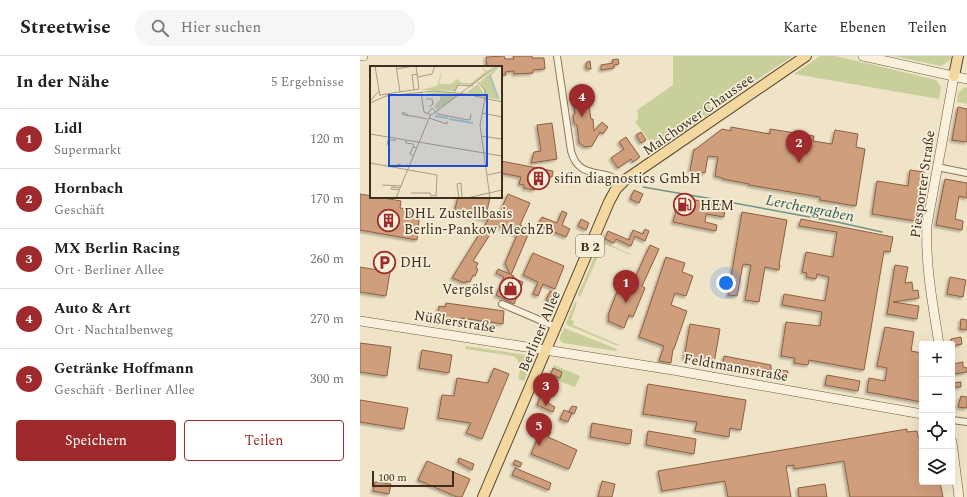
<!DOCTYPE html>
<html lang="de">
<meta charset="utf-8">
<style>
:root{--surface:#fff;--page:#f6f6f6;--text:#202124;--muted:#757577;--line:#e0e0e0;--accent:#9e2a2b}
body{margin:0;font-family:Spectral,serif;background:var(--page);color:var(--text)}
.controls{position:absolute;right:12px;bottom:12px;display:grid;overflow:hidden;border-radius:4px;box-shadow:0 4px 16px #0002}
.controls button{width:36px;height:36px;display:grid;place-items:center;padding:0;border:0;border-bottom:1px solid var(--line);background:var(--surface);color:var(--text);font:20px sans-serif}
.scale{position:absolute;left:12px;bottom:10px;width:82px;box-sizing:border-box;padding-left:4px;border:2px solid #3d2e20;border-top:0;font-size:11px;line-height:14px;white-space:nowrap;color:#3d2e20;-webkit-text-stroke:3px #f7eed8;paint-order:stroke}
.you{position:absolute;left:366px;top:227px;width:14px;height:14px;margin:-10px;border:3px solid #fff;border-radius:50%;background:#1a73e8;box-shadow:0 0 0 6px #1a73e833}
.badge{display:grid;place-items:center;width:26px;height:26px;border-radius:50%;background:var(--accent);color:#fff;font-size:13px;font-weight:700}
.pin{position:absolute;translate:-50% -33px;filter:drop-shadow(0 1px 2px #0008)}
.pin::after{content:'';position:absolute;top:21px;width:14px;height:12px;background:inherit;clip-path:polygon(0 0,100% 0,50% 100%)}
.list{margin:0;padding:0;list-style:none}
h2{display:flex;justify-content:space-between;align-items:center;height:52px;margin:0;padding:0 16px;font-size:17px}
h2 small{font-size:13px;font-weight:400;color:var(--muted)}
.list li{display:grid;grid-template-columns:26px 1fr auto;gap:12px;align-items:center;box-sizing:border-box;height:60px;padding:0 16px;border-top:1px solid var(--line)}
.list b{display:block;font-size:15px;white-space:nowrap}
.list p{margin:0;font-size:13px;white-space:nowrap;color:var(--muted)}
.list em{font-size:13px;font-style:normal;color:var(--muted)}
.actions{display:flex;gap:8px;padding:12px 16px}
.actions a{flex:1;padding:9px 0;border:1px solid var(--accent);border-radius:4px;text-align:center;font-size:14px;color:var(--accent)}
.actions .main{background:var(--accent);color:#fff}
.icon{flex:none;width:22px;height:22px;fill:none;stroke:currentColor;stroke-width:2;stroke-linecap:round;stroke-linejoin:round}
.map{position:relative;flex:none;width:607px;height:441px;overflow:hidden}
header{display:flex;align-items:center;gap:24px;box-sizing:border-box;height:56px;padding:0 20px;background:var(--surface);border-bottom:1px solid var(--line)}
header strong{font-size:19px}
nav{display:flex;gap:22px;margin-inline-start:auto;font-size:14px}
.search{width:280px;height:36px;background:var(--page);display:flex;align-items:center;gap:10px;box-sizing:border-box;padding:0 14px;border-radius:22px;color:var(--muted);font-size:15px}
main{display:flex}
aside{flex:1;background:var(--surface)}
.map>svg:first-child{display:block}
</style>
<header>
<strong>Streetwise</strong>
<div class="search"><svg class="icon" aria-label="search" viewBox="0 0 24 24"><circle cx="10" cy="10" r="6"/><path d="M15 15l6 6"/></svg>Hier suchen</div>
<nav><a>Karte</a><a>Ebenen</a><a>Teilen</a></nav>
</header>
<main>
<aside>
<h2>In der Nähe<small>5 Ergebnisse</small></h2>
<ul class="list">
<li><span class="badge">1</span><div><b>Lidl</b><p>Supermarkt</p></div><em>120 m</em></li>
<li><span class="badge">2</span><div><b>Hornbach</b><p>Geschäft</p></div><em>170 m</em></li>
<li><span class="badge">3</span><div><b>MX Berlin Racing</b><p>Ort · Berliner Allee</p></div><em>260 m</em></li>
<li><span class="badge">4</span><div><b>Auto &amp; Art</b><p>Ort · Nachtalbenweg</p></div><em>270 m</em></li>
<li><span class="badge">5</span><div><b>Getränke Hoffmann</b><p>Geschäft · Berliner Allee</p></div><em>300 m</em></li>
</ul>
<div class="actions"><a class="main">Speichern</a><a>Teilen</a></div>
</aside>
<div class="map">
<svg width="607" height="441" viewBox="0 0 607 441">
<defs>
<filter id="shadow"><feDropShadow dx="-2" dy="2" stdDeviation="1" flood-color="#0004"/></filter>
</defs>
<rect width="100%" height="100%" fill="#f0e4c8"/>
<g fill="#c9cf9b">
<path d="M313 0H433L378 36 339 66 296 94 275 66 278 63 277 54 313 29Z"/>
<path d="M460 0H476L576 24 581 31 579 43 434 18Z"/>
<path d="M533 0H591L590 4 581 10Z"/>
<path d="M605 31 607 32V48L597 46 598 37Z"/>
<path d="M241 185 271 198V199L247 189H243L220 241 218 239Z"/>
<path d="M215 246 217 247 211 264 214 265 213 269 259 289 258 290 207 269 206 267Z"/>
<path d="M204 272 257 293 256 295 203 287 199 283Z"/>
<path d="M106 290 167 299 172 306 164 325 158 323 161 310 156 302 153 300 105 293Z"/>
<path d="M194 309 220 320 215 331 189 321Z"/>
</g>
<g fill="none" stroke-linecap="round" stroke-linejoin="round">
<g stroke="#6f938a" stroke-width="1.5">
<path d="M283 131 364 145"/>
<path d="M374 147 477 166 522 176"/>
</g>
</g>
<g fill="#cf9f7d" stroke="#8d5f41" filter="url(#shadow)">
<path d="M144 0 145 3H154L153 0H172V2H184L185 13 173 14V17L154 18V15L145 16 146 19H141V11H127L126 1Z"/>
<path d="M258 3 259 8 254 9V12L241 14V9L253 7 252 4Z"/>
<path d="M230 5 231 13H228L226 12V7L227 6Z"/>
<path d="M230 31V36H227L231 63H233L234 75 242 66 248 71 243 78 240 76 232 90 225 91 219 87 217 69 214 67 213 60 215 57 213 38 214 37V33Z"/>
<path d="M598 51 607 53V86L592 84Z"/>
<path d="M192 67 197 103 171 107 174 96 181 95 177 69Z"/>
<path d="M371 71 410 78V73L454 80 453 85 472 88 475 74 498 78 496 91 505 93 496 150 460 144V141L389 129V128L363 123V122L355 120 358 101 348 100 345 117 330 115 334 93H336L362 73 371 75Z"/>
<path d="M281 76 286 84 281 87 276 79Z"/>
<path d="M266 81 280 101 273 106 271 103 258 112 251 102 264 93 259 86Z"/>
<path d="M141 105 193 115 192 121H189L188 126 177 123 175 134 164 132V129L159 128 161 121 141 117Z"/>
<path d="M550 114 564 116 556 165 512 158 517 125 548 130Z"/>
<path d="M585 123 607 127V142L599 140 595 163 603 165 602 174 576 169Z"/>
<path d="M274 134 283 138 279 147 270 143Z"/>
<path d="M0 138 41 145 40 152 60 155 57 184 0 174Z"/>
<path d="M148 138 170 147 160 169 170 174 151 219 154 220 153 222 163 226 154 248 136 239 144 221 136 217 138 213 150 218 145 207 157 179 136 169 113 205 118 207 116 212 118 213 115 220 113 219 110 226 106 225 105 227 92 222 128 164 94 157 98 141H130L127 155 138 160Z"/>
<path d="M324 142 363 149 365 152 364 161 346 158 345 166 357 169 356 175 313 166 318 148 320 146H323Z"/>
<path d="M202 155 207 157 202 169 210 173 206 181 178 169 182 161 197 167Z"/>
<path d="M382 156 427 164 419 209H420L419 214 405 211 399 246 385 244 391 209 383 208 377 240 368 239Z"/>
<path d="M221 163 229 167 226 174 218 170Z"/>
<path d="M441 163 533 181 530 196 524 195 504 314 449 304 448 309 434 307 435 302 421 300 426 266 460 270 462 256 422 249 424 238 465 245 469 221 457 218 456 223 446 221 447 217 442 216 446 196 473 201 477 176 439 170Z"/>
<path d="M285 173 289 175 285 185 275 180 271 190 256 183 254 187 245 183 248 175 269 184 273 174 283 178Z"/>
<path d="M290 189 299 193 282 230 285 232 273 261 269 259 264 272 248 265 249 263 248 259 261 226 265 228 267 224 273 226Z"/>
<path d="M173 197 204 210 195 233 183 228 178 240 173 238 178 226 163 219Z"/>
<path d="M306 201 325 207 322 216 333 220 326 240 315 237 311 249 327 255 314 293H313L311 307 299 305 304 290 279 281Z"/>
<path d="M535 209 548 211 545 227 552 226 553 235 558 234 559 242 533 246 559 250 557 263 527 258Z"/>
<path d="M0 211 30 216 26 240 0 236Z"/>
<path d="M590 221 606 224 603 241 587 238Z"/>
<path d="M190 235 198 239 194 248 186 244Z"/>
<path d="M86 247 144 255 143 268 131 266 130 273 121 271 122 265 101 262V268L77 265 79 250 85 251Z"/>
<path d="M601 263 607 264V274L600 273Z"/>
<path d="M330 268 360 273 354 307 324 302Z"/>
<path d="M525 271 554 276 551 295 562 297V346L507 336 509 322 525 325 527 312 517 310Z"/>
<path d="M601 281 602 288 592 290 591 283Z"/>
<path d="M0 287 31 291 27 320 0 316Z"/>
<path d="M62 294 92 299 89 317 59 312Z"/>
<path d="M364 300 411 309V314L404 313 403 318 362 311Z"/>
<path d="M603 306V311L607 312V316L594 318 593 308Z"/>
<path d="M134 312 149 318 122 383 106 377 111 367 78 362 82 339 94 340 97 322 128 327Z"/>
<path d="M193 312 202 316 200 322 191 318Z"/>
<path d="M419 314 428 315 427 323 417 321Z"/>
<path d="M467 319 500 325 498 335 465 329Z"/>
<path d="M601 326V331H593L592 327Z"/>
<path d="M288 328 386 344 381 374 370 372 369 381 335 375 337 366 283 358Z"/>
<path d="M181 339 190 343 188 347 195 351 193 356 177 349Z"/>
<path d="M601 340 607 341V352L598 351Z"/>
<path d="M0 344 48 352 44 373 0 366Z"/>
<path d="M212 350 217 351 214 358 209 356Z"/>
<path d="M204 354 212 357 208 366 200 363Z"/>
<path d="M173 358 182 361 178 371 169 368Z"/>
<path d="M232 367 272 374 270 388 230 381Z"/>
<path d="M182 372 191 376 188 381 217 394 209 413 171 398Z"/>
<path d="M547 373V376L557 375 558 381 562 380V426H580L583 441H490L484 405 434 413V409L426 410 431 441H368L365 425 302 435 298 415Z"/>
<path d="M288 375 336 383 334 398 286 389Z"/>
<path d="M99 402 114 408 112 414 98 406Z"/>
<path d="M155 404 162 407 160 411 153 408Z"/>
<path d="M67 405 110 423 102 441H97L58 424Z"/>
<path d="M155 412 191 427 189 434 152 419Z"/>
<path d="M242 425 255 428 252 441H238Z"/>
<path d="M15 426 31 428 29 438 13 435Z"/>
<path d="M465 428 467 441H439L438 432Z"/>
</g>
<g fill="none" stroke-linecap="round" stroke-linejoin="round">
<defs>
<g id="street">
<path d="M197 0 211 95C219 125 243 111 262 127"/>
<path d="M577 111 607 117"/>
<path d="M142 248 196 271"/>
<path d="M592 364 607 366"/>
</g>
<g id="secondary">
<path d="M0 0H3"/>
<path d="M503 0 607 23"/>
<path d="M0 265 313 314 562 358"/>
<path d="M579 288C573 249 565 209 567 169L594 20"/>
<path d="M592 386 599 441"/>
</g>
<g id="primary">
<path d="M594 20 598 0"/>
<path d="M123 441 249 146 256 133 265 124 446 0"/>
</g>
</defs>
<use href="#street" stroke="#8d765c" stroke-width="8"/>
<use href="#secondary" stroke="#6f573f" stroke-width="10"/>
<use href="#primary" stroke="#5b4430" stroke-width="12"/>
<use href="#street" stroke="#faf1dc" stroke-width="6"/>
<use href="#secondary" stroke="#faf1dc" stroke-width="9"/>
<use href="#primary" stroke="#f3d9a0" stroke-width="10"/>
</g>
<defs>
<symbol id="building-ring" viewBox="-11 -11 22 22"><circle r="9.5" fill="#f7eed8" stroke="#9e2a2b" stroke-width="1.5"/><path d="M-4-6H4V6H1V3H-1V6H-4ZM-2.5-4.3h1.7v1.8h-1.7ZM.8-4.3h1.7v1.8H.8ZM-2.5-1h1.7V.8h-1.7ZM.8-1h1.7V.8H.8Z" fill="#9e2a2b"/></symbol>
<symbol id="fuel-ring" viewBox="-11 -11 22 22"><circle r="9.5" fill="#f7eed8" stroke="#9e2a2b" stroke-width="1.5"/><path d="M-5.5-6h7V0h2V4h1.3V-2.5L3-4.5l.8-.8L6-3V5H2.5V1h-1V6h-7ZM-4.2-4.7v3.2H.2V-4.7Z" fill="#9e2a2b"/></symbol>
<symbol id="parking-ring" viewBox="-11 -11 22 22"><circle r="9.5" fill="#f7eed8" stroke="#9e2a2b" stroke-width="1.5"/><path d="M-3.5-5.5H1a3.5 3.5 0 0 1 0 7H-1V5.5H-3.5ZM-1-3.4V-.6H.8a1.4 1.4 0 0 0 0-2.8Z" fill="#9e2a2b"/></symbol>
<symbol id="shop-ring" viewBox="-11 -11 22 22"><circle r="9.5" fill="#f7eed8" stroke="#9e2a2b" stroke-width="1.5"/><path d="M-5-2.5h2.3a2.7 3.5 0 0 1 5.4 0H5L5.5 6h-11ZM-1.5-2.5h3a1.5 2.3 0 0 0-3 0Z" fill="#9e2a2b"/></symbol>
</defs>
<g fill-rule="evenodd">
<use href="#building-ring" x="166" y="110" width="25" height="25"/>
<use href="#fuel-ring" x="312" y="136" width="25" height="25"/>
<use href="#building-ring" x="16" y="152" width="25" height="25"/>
<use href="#parking-ring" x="12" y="194" width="25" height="25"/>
<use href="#shop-ring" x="138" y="220" width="25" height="25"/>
</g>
<g text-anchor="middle" stroke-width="3.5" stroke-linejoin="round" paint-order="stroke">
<rect fill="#f7eed8" stroke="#756857" stroke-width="1" x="216" y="179" width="28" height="22" rx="3"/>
<g font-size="13" font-weight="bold" fill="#3d2e20">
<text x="230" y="195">B 2</text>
</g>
<g font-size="14" fill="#3d2e20" stroke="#f7eed8">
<text transform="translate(338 58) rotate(-35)" y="5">Malchower Chaussee</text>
<text transform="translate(562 128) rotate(-82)" y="5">Piesporter Straße</text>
<text transform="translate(95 265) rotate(9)" y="5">Nüßlerstraße</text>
<text transform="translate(179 275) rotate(-67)" y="5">Berliner Allee</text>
<text transform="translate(376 311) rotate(10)" y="5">Feldtmannstraße</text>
</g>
<g font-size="14" fill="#3d2e20" stroke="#f7eed8" text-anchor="start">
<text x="194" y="127">sifin diagnostics GmbH</text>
<text x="340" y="154">HEM</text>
<text x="44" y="162">DHL Zustellbasis<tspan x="44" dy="16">Berlin-Pankow MechZB</tspan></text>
<text x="40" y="211">DHL</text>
<text x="134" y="238" text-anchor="end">Vergölst</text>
</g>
<g font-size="15" font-style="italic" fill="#2f5d5a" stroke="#f7eed8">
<text transform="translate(450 152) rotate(11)" y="5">Lerchengraben</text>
</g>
</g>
<g transform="translate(10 10)">
<rect width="132" height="132" fill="#f0e4c8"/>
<path d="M73 0 69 18H81L87 13 92 17H101L115 6 111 0 117 5 125 0 103 19 90 18 84 25 50 24 67 20ZM128 0H130L121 10 130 34 117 31 110 16ZM108 18 114 28 113 31 96 27ZM66 26 90 28 67 44 64 40 70 34V28L61 29 56 27Z" fill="#c9cf9b"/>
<path fill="none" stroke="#a9c4bc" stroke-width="2" d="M120 10 128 32M65 50 78 52M79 53 103 57"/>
<path fill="none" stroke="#a89b85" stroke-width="1" d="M5 0 10 30M26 0 30 26M26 3 44 0M48 11 62 8 65 0M108 16 115 24V32M44 24 42 9 48 8M51 26 54 46 61 49M84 27 88 19 103 20M10 29 49 23 46 0M115 32 110 59 120 132M56 33H62L63 38 59 41M0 35 9 25M0 37 16 30 64 25 96 28 132 36M112 47 132 51M57 48 62 42 68 48 93 53 100 54 101 48M39 50 33 46 32 48 39 50H43L57 53M59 52 77 58V55M0 68 132 90M111 70 132 73M36 74V77L43 78 44 81M17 79 18 74H26M43 90 40 88 43 81 47 82M0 97 67 109 66 132M27 101 28 98 36 101 37 98M117 109 132 106M12 119 31 120M29 124 21 123 22 121 30 122M41 127H60L61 130 65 129M26 132 60 50 127 0M89 132 87 118 91 117 92 131M97 132 132 124"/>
<path fill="#1d4ed8" fill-opacity="0.15" stroke="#1d4ed8" stroke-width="2" d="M19 29H117V100H19Z"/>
<rect width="132" height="132" fill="none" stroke="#3d2e20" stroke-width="2"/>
</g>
</svg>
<div class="controls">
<button>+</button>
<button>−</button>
<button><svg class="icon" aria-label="locate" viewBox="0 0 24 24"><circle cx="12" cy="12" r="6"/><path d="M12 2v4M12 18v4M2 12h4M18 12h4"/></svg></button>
<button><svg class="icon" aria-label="layers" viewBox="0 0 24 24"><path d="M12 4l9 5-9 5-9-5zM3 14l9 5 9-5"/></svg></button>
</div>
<div class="scale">100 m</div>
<div class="you"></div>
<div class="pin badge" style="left:266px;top:247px">1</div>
<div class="pin badge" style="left:439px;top:107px">2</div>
<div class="pin badge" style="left:186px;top:350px">3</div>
<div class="pin badge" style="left:222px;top:61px">4</div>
<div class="pin badge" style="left:179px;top:390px">5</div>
</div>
</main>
